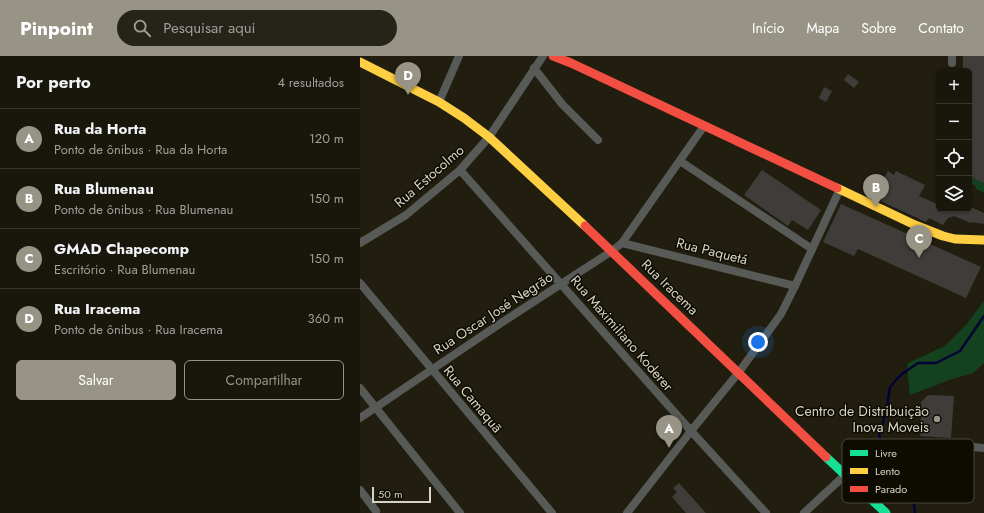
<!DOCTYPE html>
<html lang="pt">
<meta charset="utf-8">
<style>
:root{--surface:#19160b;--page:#262319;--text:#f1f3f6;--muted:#9f9f9d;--line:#37352c;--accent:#979485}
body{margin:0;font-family:Jost,sans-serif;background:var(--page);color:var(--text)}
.controls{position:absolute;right:12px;top:12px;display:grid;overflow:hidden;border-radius:6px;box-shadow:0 1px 3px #0004}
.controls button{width:36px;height:36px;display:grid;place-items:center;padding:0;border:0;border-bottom:1px solid var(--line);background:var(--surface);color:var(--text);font:20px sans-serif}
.scale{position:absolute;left:12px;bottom:10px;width:59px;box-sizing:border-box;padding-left:4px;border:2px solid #d6d3c4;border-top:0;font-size:11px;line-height:14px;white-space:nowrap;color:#d6d3c4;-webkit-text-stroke:3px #0e0b03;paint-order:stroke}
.you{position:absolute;left:398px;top:286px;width:14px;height:14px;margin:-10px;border:3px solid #fff;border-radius:50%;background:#1a73e8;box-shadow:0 0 0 6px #1a73e833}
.badge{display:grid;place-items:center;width:26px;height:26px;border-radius:50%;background:var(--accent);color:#fff;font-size:13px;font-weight:700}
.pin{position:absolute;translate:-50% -33px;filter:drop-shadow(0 1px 2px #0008)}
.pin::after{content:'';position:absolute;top:21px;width:14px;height:12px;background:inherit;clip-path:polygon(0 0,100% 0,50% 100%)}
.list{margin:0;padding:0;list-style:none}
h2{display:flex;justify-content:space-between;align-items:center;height:52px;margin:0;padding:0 16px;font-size:17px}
h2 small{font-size:13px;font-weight:400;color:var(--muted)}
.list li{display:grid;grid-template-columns:26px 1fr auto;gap:12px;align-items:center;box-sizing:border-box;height:60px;padding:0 16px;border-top:1px solid var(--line)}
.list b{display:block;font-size:15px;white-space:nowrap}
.list p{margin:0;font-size:13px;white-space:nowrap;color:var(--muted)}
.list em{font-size:13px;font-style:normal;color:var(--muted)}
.actions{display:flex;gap:8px;padding:12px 16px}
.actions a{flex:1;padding:9px 0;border:1px solid var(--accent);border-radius:6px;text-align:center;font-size:14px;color:var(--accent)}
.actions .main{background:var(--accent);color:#fff}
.icon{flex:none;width:22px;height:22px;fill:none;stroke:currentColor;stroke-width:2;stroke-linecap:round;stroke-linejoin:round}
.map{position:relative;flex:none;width:624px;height:457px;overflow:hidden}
header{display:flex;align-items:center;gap:24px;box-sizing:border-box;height:56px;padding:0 20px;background:var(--accent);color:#fff}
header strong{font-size:19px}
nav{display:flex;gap:22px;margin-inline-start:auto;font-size:14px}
.search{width:280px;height:36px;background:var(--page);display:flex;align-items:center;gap:10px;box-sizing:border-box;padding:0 14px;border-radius:22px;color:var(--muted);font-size:15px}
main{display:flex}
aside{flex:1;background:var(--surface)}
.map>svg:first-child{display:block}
</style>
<header>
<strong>Pinpoint</strong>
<div class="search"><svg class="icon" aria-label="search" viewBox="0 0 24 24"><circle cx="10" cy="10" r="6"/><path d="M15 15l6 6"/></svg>Pesquisar aqui</div>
<nav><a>Início</a><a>Mapa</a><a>Sobre</a><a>Contato</a></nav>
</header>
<main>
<aside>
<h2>Por perto<small>4 resultados</small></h2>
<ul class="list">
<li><span class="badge">A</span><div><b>Rua da Horta</b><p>Ponto de ônibus · Rua da Horta</p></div><em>120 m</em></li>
<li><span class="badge">B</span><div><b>Rua Blumenau</b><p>Ponto de ônibus · Rua Blumenau</p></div><em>150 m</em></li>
<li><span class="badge">C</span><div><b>GMAD Chapecomp</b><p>Escritório · Rua Blumenau</p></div><em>150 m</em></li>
<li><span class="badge">D</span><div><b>Rua Iracema</b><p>Ponto de ônibus · Rua Iracema</p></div><em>360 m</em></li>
</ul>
<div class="actions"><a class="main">Salvar</a><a>Compartilhar</a></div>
</aside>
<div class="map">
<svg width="624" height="457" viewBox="0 0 624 457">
<rect width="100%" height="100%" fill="#211e0f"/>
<g fill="#14421e">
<path d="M609 120 624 127V137L615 132 616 130 609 127Z"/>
<path d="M624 245V307L613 317 592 323 550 339 547 311 548 307 585 290 607 268Z"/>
</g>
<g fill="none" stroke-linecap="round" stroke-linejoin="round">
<path stroke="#030336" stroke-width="2.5" d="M555 457 553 441 527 391 520 384 519 375 522 371 528 345 530 331 537 323 542 318 558 307H576L600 295 624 260"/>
</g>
<g fill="#3f3d39">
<path d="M603 0H624V127L609 120V15H603Z"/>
<path d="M488 18 499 26 494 32 484 24Z"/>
<path d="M464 31 472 35 466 46 459 42Z"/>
<path d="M402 114 461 154 448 174 432 164 428 170 384 139Z"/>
<path d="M528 115 534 119 536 115 565 129 559 140 579 149V153H609V150L624 157V168L611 166V167L594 160 588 162 583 169 569 162 566 166 514 142Z"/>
<path d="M481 148 621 211 606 242 498 193 494 200 463 186Z"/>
<path d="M568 339 594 340 591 382 560 380 561 346Z"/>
<path d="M319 427 346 457H326L312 441 317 436 313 432Z"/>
</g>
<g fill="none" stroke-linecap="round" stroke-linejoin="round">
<g stroke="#575a56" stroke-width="8">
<path d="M592 0V7"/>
<path d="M174 12 202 48 238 84"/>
<path d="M79 46 99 0"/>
<path d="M320 105 452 193"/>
<path d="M100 114 331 375 406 457"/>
<path d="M0 187 46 159 100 114 129 81 183 0"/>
<path d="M262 187 435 230"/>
<path d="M0 227 192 457"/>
<path d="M0 332 100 457"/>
<path d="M0 362 141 267 252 195 262 187 344 70"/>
<path d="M613 391 624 392"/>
<path d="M0 434 16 455"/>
<path d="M267 457 331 375 379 316 421 258 435 230 480 133"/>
<path d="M444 457 485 419"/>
</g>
<path stroke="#16e098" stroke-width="9" d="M466 401 526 457"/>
<g stroke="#ffcf43" stroke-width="9">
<path d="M0 6 79 46 104 62 129 81 225 170"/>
<path d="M477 132 555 169 583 180 595 183 624 184"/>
</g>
<g stroke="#f24e42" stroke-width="9">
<path d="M193 0 211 7 477 132"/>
<path d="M225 170 466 401"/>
</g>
</g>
<circle fill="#979485" stroke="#0e0b03" stroke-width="1.5" cx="577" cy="363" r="4"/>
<g text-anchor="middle" stroke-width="3" stroke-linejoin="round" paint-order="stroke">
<g font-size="14" fill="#d6d3c4" stroke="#0e0b03">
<text transform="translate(69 120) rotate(-41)" y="5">Rua Estocolmo</text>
<text transform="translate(352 195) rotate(14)" y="5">Rua Paquetá</text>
<text transform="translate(310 231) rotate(44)" y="5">Rua Iracema</text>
<text transform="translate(133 257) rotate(-33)" y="5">Rua Oscar José Negrão</text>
<text transform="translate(262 277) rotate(49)" y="5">Rua Maximiliano Koderer</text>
<text transform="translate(113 343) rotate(50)" y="5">Rua Camaquã</text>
</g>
<g font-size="14" fill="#d6d3c4" stroke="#0e0b03" text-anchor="end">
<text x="569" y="360">Centro de Distribuição<tspan x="569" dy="16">Inova Moveis</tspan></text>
</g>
</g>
<rect x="482" y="383" width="132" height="64" rx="6" fill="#0e0b03" stroke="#4a473d" stroke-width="1"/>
<rect x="490" y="394" width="18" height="6" fill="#16e098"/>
<rect x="490" y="412" width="18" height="6" fill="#ffcf43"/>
<rect x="490" y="430" width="18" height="6" fill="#f24e42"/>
<g font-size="11" fill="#d6d3c4">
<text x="515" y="401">Livre</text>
<text x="515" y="419">Lento</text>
<text x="515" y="437">Parado</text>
</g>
</svg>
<div class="controls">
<button>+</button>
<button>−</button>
<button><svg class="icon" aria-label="locate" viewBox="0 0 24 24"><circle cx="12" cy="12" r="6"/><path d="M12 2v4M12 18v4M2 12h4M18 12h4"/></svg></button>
<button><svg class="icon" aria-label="layers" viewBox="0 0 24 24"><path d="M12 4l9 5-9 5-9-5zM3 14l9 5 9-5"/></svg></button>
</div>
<div class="scale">50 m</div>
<div class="you"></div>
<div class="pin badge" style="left:309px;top:392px">A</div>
<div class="pin badge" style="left:516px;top:151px">B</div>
<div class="pin badge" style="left:559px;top:202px">C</div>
<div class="pin badge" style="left:48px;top:39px">D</div>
</div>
</main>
